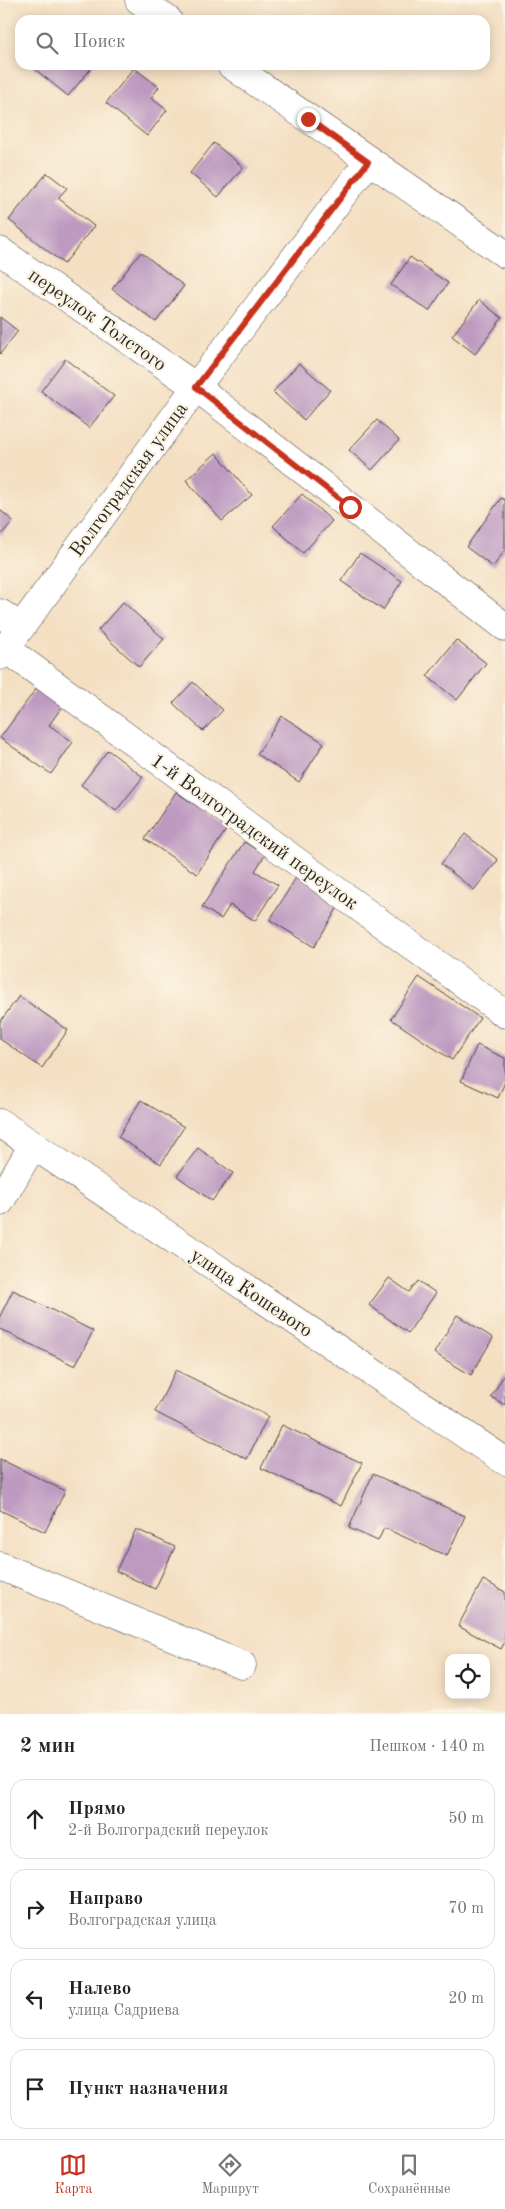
<!DOCTYPE html>
<html lang="ru">
<meta charset="utf-8">
<style>
:root{--surface:#fff;--page:#f6f6f6;--text:#222;--muted:#767676;--line:#e0e0e0;--accent:#c8321e}
body{margin:0;font-family:"Old Standard TT",serif;background:var(--page);color:var(--text)}
.controls{position:absolute;right:15px;bottom:15px;display:grid;overflow:hidden;border-radius:10px;box-shadow:0 2px 12px #0003}
.controls button{width:45px;height:45px;display:grid;place-items:center;padding:0;border:0;border-bottom:1px solid var(--line);background:var(--surface);color:var(--text);font:25px sans-serif}
.stop{position:absolute;width:15px;height:15px;margin:-11px;border:4px solid #c8321e;border-radius:50%;background:#fff}
.stop.end{background:#c8321e;border-color:#fff;box-shadow:0 1px 5px #0008}
.list{margin:0;padding:0;list-style:none}
h2{display:flex;justify-content:space-between;align-items:center;height:65px;margin:0;padding:0 20px;font-size:21px}
h2 small{font-size:16px;font-weight:400;color:var(--muted)}
.list li{display:grid;grid-template-columns:32px 1fr auto;gap:15px;align-items:center;box-sizing:border-box;height:80px;margin:0 10px 10px;padding:0 10px;border:1px solid var(--line);border-radius:15px}
.list b{display:block;font-size:19px;white-space:nowrap}
.list p{margin:0;font-size:16px;white-space:nowrap;color:var(--muted)}
.list em{font-size:16px;font-style:normal;color:var(--muted)}
.icon{flex:none;width:28px;height:28px;fill:none;stroke:currentColor;stroke-width:2;stroke-linecap:round;stroke-linejoin:round}
.map{position:relative;flex:none;width:505px;height:1714px;overflow:hidden}
.search{position:absolute;background:var(--surface);box-shadow:0 2px 12px #0003;left:15px;right:15px;top:15px;height:55px;display:flex;align-items:center;gap:12px;box-sizing:border-box;padding:0 18px;border-radius:15px;color:var(--muted);font-size:19px}
.sheet{height:425px;background:var(--surface)}
nav{display:flex;justify-content:space-around;align-items:center;box-sizing:border-box;height:70px;border-top:1px solid var(--line);background:var(--surface);font-size:14px;color:var(--muted)}
nav a{display:grid;justify-items:center;gap:2px}
nav .on{color:var(--accent)}
.map>svg:first-child{display:block}
</style>
<div class="map">
<svg width="505" height="1714" viewBox="0 0 505 1714">
<rect width="100%" height="100%" fill="#fcf5e5"/>
<filter id="ink" filterUnits="userSpaceOnUse"><feTurbulence type="fractalNoise" baseFrequency=".02" numOctaves="2"/><feDisplacementMap in="SourceGraphic" scale="10" xChannelSelector="R" yChannelSelector="G"/><feConvolveMatrix kernelMatrix="1 2 1 2 8 2 1 2 1" color-interpolation-filters="sRGB"/></filter>
<filter id="wash" filterUnits="userSpaceOnUse"><feTurbulence type="fractalNoise" baseFrequency=".0096" numOctaves="4" result="noise"/><feDisplacementMap in="SourceGraphic" scale="20" xChannelSelector="R" yChannelSelector="G"/><feGaussianBlur stdDeviation="1.12" result="paint"/><feColorMatrix in="noise" values="0 0 0 0 0 0 0 0 0 0 0 0 0 0 0 0 0 1.4 0 .05"/><feComposite in="paint" operator="in"/></filter>
<g filter="url(#wash)">
<rect width="100%" height="100%" fill="#f4dfc2"/>
<g id="blocks">
<g fill="#be9ac1">
<path d="M30 65H94L68 96Z"/>
<path d="M134 68 159 87 151 98 167 110 147 136 106 103Z"/>
<path d="M214 143 243 167 218 197 190 173Z"/>
<path d="M47 173 67 188 58 198 94 226 64 264 9 220Z"/>
<path d="M141 252 184 286 156 322 112 289Z"/>
<path d="M410 257 448 283 429 311 391 285Z"/>
<path d="M479 300 502 318 475 354 452 336Z"/>
<path d="M0 317 18 331 0 354Z"/>
<path d="M65 359 114 396 89 428 41 391Z"/>
<path d="M299 363 330 390 304 420 273 392Z"/>
<path d="M377 420 399 440 372 470 349 450Z"/>
<path d="M216 453 252 495 222 521 186 480Z"/>
<path d="M302 494 332 521 303 553 273 526Z"/>
<path d="M501 498 505 500V550L493 567 466 547Z"/>
<path d="M0 510 13 521 0 536Z"/>
<path d="M360 553 402 581 383 610 341 581Z"/>
<path d="M123 602 164 639 139 667 98 630Z"/>
<path d="M456 640 486 663 457 700 427 676Z"/>
<path d="M193 682 223 710 203 731 173 703Z"/>
<path d="M38 686 64 704 49 725 73 742 51 774 0 738Z"/>
<path d="M282 716 324 743 299 782 257 754Z"/>
<path d="M108 750 143 777 116 811 81 785Z"/>
<path d="M176 792 228 827 197 874 145 839Z"/>
<path d="M465 834 498 860 474 890 441 864Z"/>
<path d="M244 842 265 855 255 871 278 885 255 921 230 905 221 919 202 907Z"/>
<path d="M300 871 344 897 314 947 270 920Z"/>
<path d="M419 977 480 1018 452 1060 391 1019Z"/>
<path d="M19 996 68 1030 42 1068 0 1039V1022Z"/>
<path d="M477 1045 505 1058V1082L498 1098 461 1081Z"/>
<path d="M141 1100 184 1127 161 1164 118 1137Z"/>
<path d="M198 1148 233 1173 212 1201 177 1176Z"/>
<path d="M389 1278 409 1292 418 1281 436 1293 408 1333 369 1305Z"/>
<path d="M13 1290 93 1331 75 1366 0 1329V1316Z"/>
<path d="M457 1315 493 1338 471 1375 434 1353Z"/>
<path d="M176 1370 268 1416 247 1459 155 1412Z"/>
<path d="M505 1373V1405L491 1397Z"/>
<path d="M282 1425 362 1463 341 1506 261 1468Z"/>
<path d="M0 1459 65 1491 45 1532 0 1510Z"/>
<path d="M373 1474 465 1516 447 1556 384 1528 378 1541 349 1528Z"/>
<path d="M136 1529 175 1547 155 1589 116 1571Z"/>
<path d="M483 1580 505 1592V1642L501 1649 458 1626Z"/>
</g>
</g>
</g>
<g filter="url(#ink)">
<use href="#blocks" fill-opacity="0" stroke="#494642" stroke-width="1"/>
<g fill="none" stroke-linecap="round" stroke-linejoin="round">
<defs>
<g id="minor">
<path d="M139 0 168 20"/>
<path d="M231 65 505 254"/>
<path d="M0 251 196 387 505 627"/>
<path d="M0 613 20 627"/>
<path d="M5 648 505 1014"/>
<path d="M0 656 196 387 368 162"/>
<path d="M0 1123 505 1461"/>
<path d="M0 1202 33 1145"/>
<path d="M0 1566 242 1665"/>
</g>
</defs>
<use href="#minor" stroke="#494642" stroke-width="29"/>
<use href="#minor" stroke="#fff" stroke-width="28"/>
</g>
</g>
<g fill="none" stroke-linecap="round" stroke-linejoin="round" filter="url(#ink)">
<path stroke="#c8321e" stroke-width="6" d="M308 119 368 162 196 387 350 507"/>
</g>
<g text-anchor="middle" stroke-width="4.5" stroke-linejoin="round" paint-order="stroke">
<g font-size="20" fill="#2b2b2b" stroke="#fcf5e5">
<text transform="translate(98 319) rotate(35)" y="7">переулок Толстого</text>
<text transform="translate(128 479) rotate(-54)" y="7">Волгоградская улица</text>
<text transform="translate(255 831) rotate(36)" y="7">1-й Волгоградский переулок</text>
<text transform="translate(252 1292) rotate(34)" y="7">улица Кошевого</text>
</g>
</g>
</svg>
<div class="controls">
<button><svg class="icon" aria-label="locate" viewBox="0 0 24 24"><circle cx="12" cy="12" r="6"/><path d="M12 2v4M12 18v4M2 12h4M18 12h4"/></svg></button>
</div>
<div class="stop" style="left:350px;top:507px"></div>
<div class="stop end" style="left:308px;top:119px"></div>
<div class="search"><svg class="icon" aria-label="search" viewBox="0 0 24 24"><circle cx="10" cy="10" r="6"/><path d="M15 15l6 6"/></svg>Поиск</div>
</div>
<section class="sheet">
<h2>2 мин<small>Пешком · 140 m</small></h2>
<ul class="list">
<li><svg class="icon" aria-label="ahead" viewBox="0 0 24 24"><path d="M12 20V5M6 11l6-6 6 6"/></svg><div><b>Прямо</b><p>2-й Волгоградский переулок</p></div><em>50 m</em></li>
<li><svg class="icon" aria-label="right" viewBox="0 0 24 24"><path d="M7 20v-9h11M14 6l5 5-5 5"/></svg><div><b>Направо</b><p>Волгоградская улица</p></div><em>70 m</em></li>
<li><svg class="icon" aria-label="left" viewBox="0 0 24 24"><path d="M17 20v-9H6M10 6l-5 5 5 5"/></svg><div><b>Налево</b><p>улица Садриева</p></div><em>20 m</em></li>
<li><svg class="icon" aria-label="arrive" viewBox="0 0 24 24"><path d="M6 21V4h12l-3 4 3 4H6"/></svg><div><b>Пункт назначения</b></div></li>
</ul>
</section>
<nav>
<a class="on"><svg class="icon" aria-label="map" viewBox="0 0 24 24"><path d="M3 6l6-2 6 2 6-2v14l-6 2-6-2-6 2zM9 4v14M15 6v14"/></svg>Карта</a>
<a><svg class="icon" aria-label="directions" viewBox="0 0 24 24"><path d="M12 3l9 9-9 9-9-9zM9 14v-3h6M13 9l2 2-2 2"/></svg>Маршрут</a>
<a><svg class="icon" aria-label="saved" viewBox="0 0 24 24"><path d="M7 4h10v16l-5-4-5 4z"/></svg>Сохранённые</a>
</nav>
